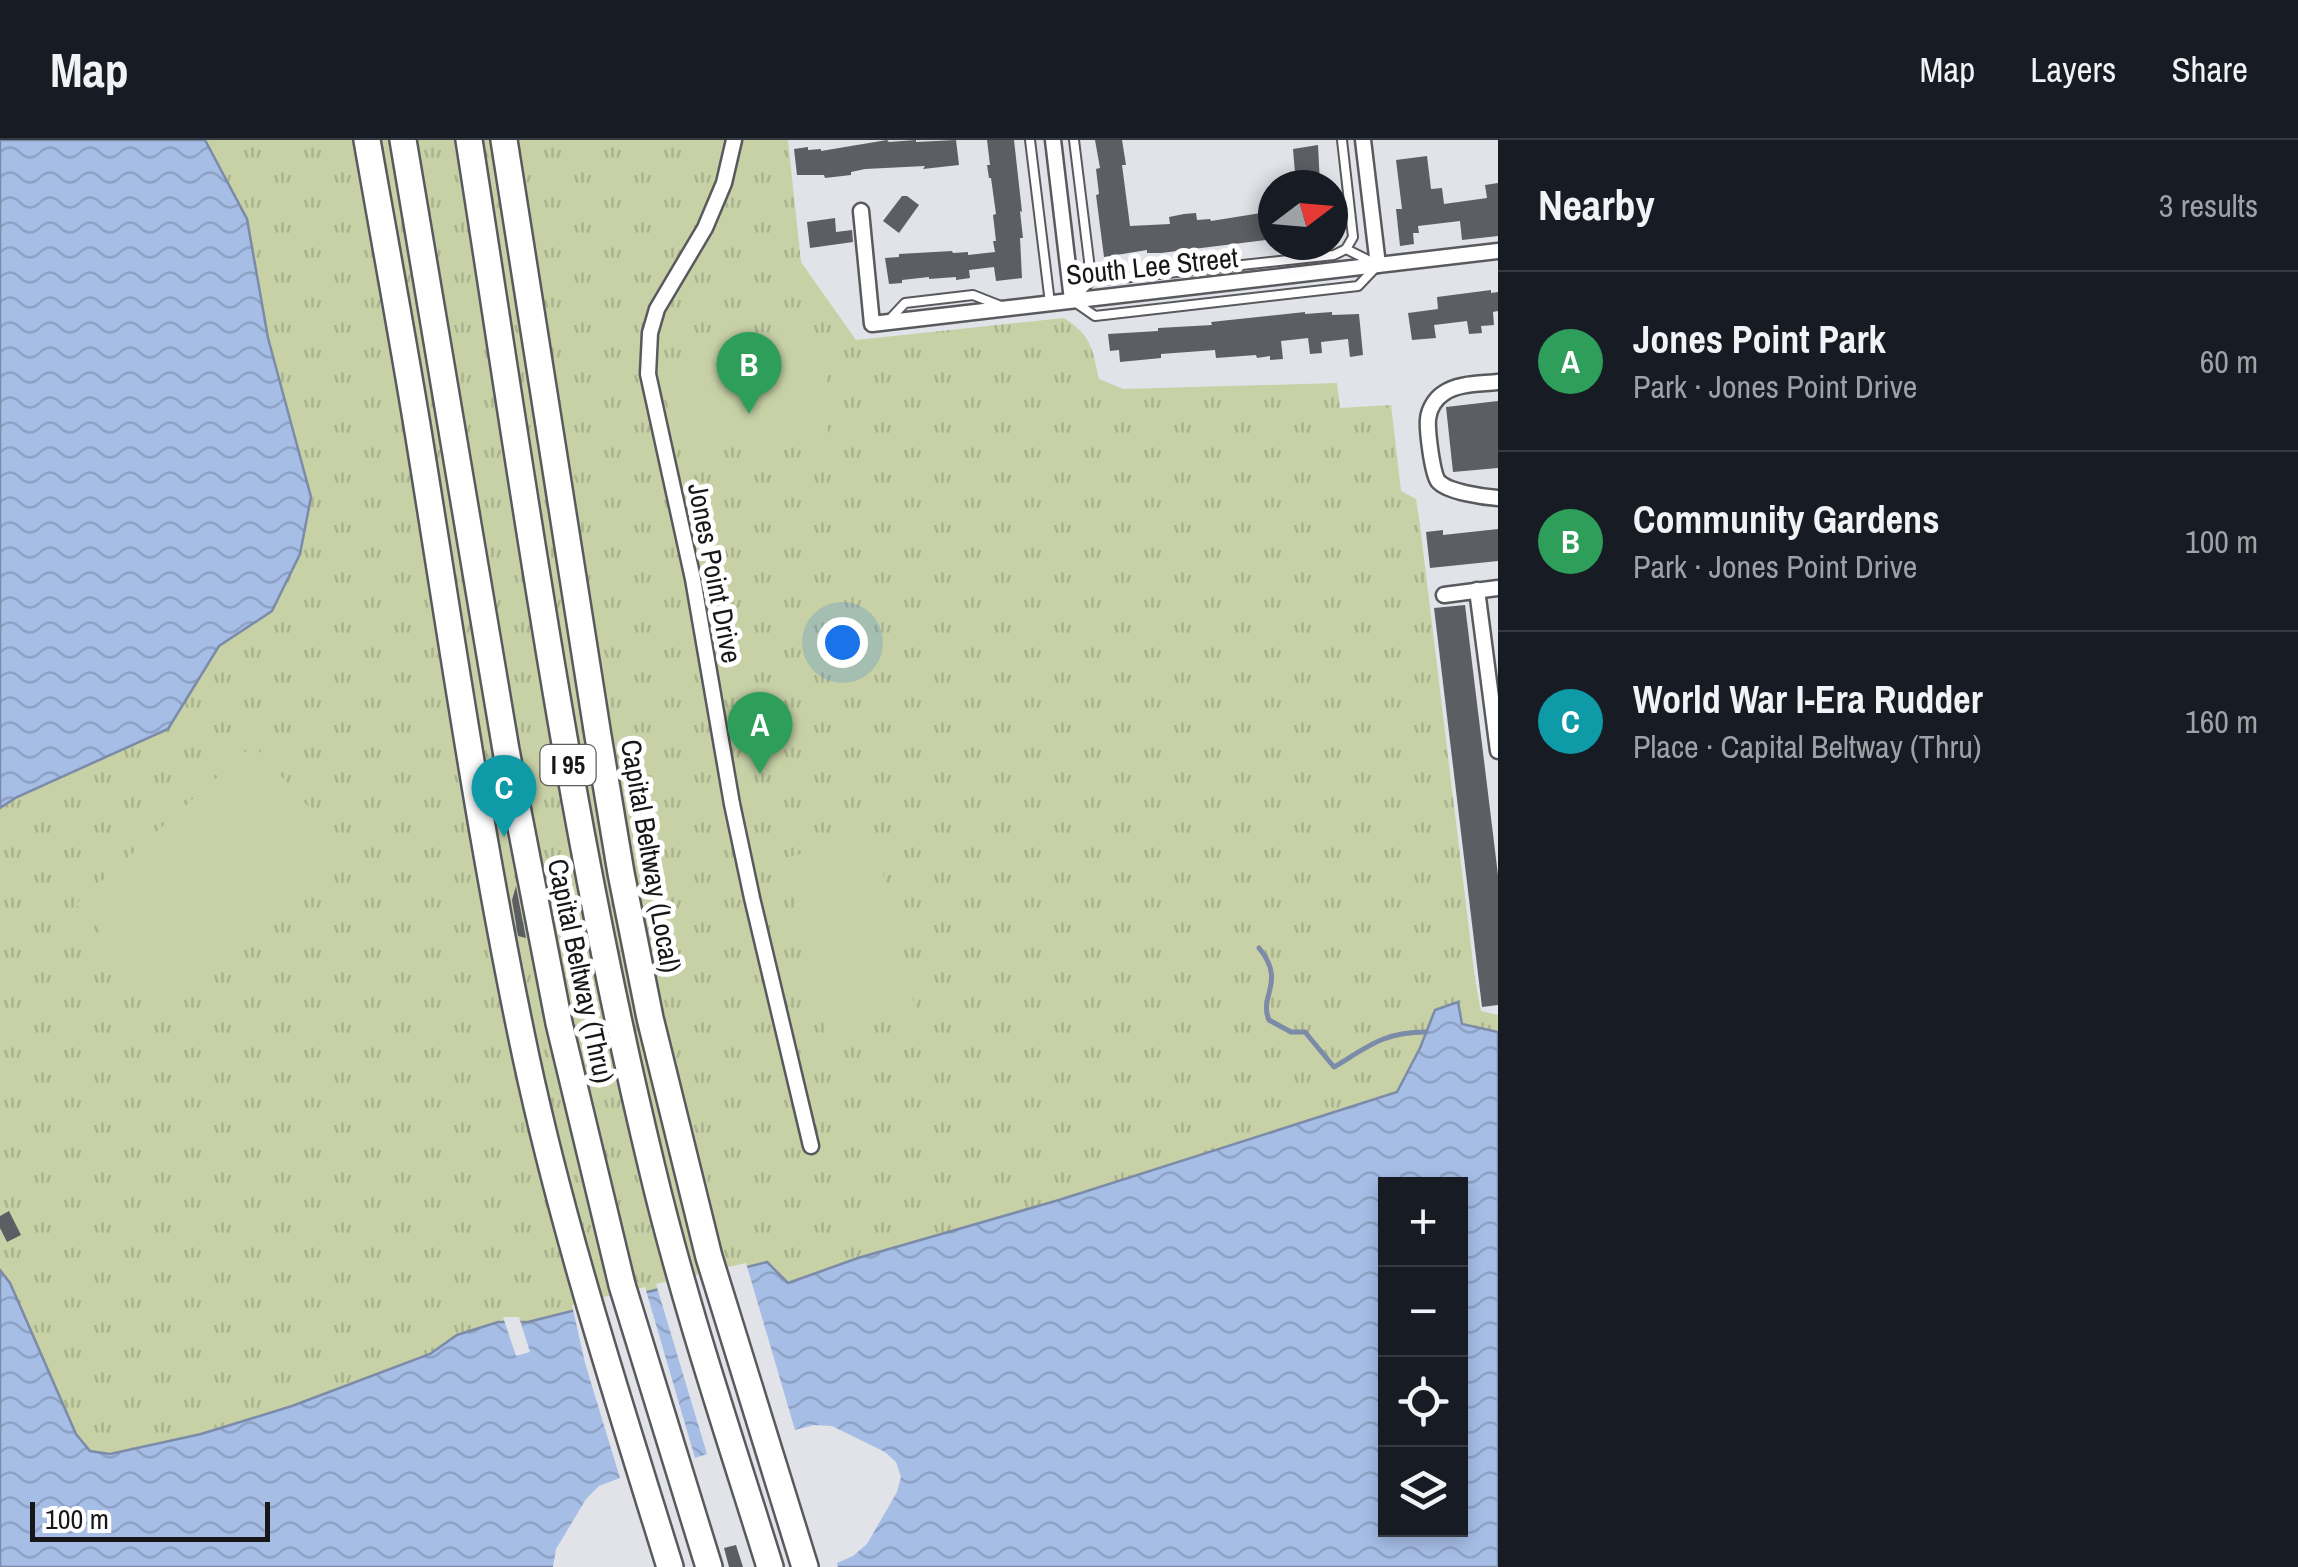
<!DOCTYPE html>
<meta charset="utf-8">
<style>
:root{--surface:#171b24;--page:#20242c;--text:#f1f3f6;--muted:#9ea1a6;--line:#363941;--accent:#2563eb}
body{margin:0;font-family:"Archivo Narrow",sans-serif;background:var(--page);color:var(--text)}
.controls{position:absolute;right:30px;bottom:30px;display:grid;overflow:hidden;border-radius:0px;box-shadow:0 5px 15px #0003}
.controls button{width:90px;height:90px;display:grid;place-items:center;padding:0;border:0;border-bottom:2px solid var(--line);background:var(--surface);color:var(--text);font:50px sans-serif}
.compass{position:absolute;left:1258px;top:30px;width:90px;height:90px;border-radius:50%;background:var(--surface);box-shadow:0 5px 15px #0003;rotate:74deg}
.scale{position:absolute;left:30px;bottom:25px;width:240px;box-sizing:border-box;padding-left:10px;border:5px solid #171719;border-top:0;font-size:28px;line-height:35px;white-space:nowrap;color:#171719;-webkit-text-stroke:8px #fff;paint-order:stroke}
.you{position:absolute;left:842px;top:502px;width:35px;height:35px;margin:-25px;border:8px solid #fff;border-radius:50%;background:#1a73e8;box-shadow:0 0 0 15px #1a73e833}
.badge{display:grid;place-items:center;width:65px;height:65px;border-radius:50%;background:var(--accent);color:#fff;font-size:32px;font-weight:700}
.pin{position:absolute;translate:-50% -82px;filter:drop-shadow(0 2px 5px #0008)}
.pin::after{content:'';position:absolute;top:52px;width:35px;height:30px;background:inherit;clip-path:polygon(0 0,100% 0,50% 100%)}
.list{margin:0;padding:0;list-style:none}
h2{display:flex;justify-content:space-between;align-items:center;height:130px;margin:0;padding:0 40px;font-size:42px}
h2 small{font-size:32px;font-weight:400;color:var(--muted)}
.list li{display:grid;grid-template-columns:65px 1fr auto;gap:30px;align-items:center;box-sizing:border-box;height:180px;padding:0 40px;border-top:2px solid var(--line)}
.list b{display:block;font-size:38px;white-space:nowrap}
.list p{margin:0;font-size:32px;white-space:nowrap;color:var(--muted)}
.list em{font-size:32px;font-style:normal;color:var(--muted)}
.icon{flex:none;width:55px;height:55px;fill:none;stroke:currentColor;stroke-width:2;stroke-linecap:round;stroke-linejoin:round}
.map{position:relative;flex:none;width:1498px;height:1427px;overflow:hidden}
header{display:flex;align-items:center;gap:60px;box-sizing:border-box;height:140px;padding:0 50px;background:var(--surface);border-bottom:2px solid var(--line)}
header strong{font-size:48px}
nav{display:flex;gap:55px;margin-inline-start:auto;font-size:35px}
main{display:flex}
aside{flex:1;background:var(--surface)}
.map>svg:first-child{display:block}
</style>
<header>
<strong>Map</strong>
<nav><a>Map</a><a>Layers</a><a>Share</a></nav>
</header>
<main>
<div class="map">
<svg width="1498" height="1427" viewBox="0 0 1498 1427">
<defs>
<pattern id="park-tufts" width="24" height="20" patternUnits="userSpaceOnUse" patternTransform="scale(2.5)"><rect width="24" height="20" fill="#c8d1a6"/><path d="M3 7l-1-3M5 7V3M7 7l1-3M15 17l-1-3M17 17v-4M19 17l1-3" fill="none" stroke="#abb38e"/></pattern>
<pattern id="water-waves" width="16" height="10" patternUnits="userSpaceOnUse" patternTransform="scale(2.5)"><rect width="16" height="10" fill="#a6bde6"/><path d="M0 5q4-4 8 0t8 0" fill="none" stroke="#8ea2c5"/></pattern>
</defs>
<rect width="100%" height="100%" fill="#e1e3e8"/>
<path fill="url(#park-tufts)" d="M205 0H788L801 122 856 200 1064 178C1092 196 1092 208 1099 239L1123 249 1337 243 1340 268 1391 265 1401 351 1416 359 1420 385 1475 839 1481 871 1498 875V892L1462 884 1457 863 1435 870 1420 908 1397 952 1059 1060 858 1118 788 1143 767 1122 528 1182H498L457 1195 430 1214 292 1266 201 1294 110 1314 90 1311 76 1294 10 1143 0 1130V668L17 657 168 589 219 506 272 471 300 414 311 357 268 198 247 79Z"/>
<g fill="#c8d1a6">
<path d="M827 196 828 309 677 296 664 252 720 205Z"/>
<path d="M253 605 341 703 164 862 76 764Z"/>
<path d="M874 696 916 872 826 894 784 718Z"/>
<path d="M667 883 691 976 629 992 605 900Z"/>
<path d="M694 987 718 1080 656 1096 632 1004Z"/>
</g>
<g fill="url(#water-waves)" stroke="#7b8ba8" stroke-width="2.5" fill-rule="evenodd">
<path d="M0 0H205L247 79 268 198 311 357 300 414 272 471 219 506 168 589 17 657 0 668Z"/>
<path d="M1458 862 1462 884 1498 892V1427H0V1130L10 1143 76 1294 90 1311 110 1314 201 1294 292 1266 430 1214 457 1195 498 1182H528L767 1122 788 1143 858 1118 1059 1060 1397 952 1420 908 1435 870ZM1386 1044H1460V1390H1386Z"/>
</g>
<g fill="#e1e3e8">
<path d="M746 1123 795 1290 814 1285 832 1286 885 1312 896 1322 901 1337 897 1352 867 1404 853 1416 837 1423 838 1427H553L556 1409 586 1359 599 1346 620 1338 585 1223 572 1165 645 1147 695 1318 707 1314 656 1144Z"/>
<path d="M503 1177H519L530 1212 516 1216Z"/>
</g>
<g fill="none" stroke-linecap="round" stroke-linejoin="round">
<path stroke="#7b8ba8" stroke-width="5" d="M1259 808C1287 842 1258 856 1269 880L1291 892H1305L1334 927C1369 906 1384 892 1426 892"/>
</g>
<g fill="#5d5e63">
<path d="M887 0 889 2 916 0V2L956 0 959 25 923 29 925 26 865 29 851 32V35L825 38 824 35H797L794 9 808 7V10L821 9V11Z"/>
<path d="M987 0H1014L1022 72 1020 71 1023 98H1020L1022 138 996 141 994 127 969 130 970 138 956 140V137L929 139V137L902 140V143L889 144 885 118 899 117V114L952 111 953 113 968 112V115L995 112 993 101H996L993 75 996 74 991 38H989L987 25H990Z"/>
<path d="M1095 0H1122L1126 25H1122L1130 86 1170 84 1169 77 1184 74 1196 73 1197 80 1210 79 1211 81 1273 71V99L1161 113H1147V110L1104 117 1096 55 1099 54 1096 29 1100 28Z"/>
<path d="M1318 5 1320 45H1296L1293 9Z"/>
<path d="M1427 16 1431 49 1442 48 1444 64 1487 58 1485 45 1498 43V96L1462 100 1460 81 1418 86 1419 93H1413L1414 104 1400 106 1396 69H1402L1396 20Z"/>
<path d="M902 56H907L919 65 899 93 883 81Z"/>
<path d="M835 78 836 92 852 90 853 102 810 108 807 82Z"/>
<path d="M1491 150V153L1498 152V171L1493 172 1494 185 1481 186 1482 193 1469 194 1467 181 1434 185 1436 198 1412 200 1408 173 1438 169 1437 157Z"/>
<path d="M1305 172V174L1332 172V175L1359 174 1363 215 1350 217 1348 199 1321 202 1322 213 1310 214 1308 198 1281 201 1283 219 1270 220V216L1257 218 1256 215 1216 218 1215 210 1161 214V218L1120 222 1119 210 1110 211 1108 194 1158 191V188L1212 185 1211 182Z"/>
<path d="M1498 261V328L1453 332 1446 267Z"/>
<path d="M1498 389V421L1430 428 1426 392 1443 390V395Z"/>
<path d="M1465 465 1498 735V865L1482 867 1434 468Z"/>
<path d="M516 746 526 798 518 796 512 760Z"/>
<path d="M9 1071 21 1095 7 1102 0 1088V1076Z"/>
<path d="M736 1405 743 1427H729L724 1408Z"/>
</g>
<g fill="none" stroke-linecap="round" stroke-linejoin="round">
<defs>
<g id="service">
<path d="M1030 0 1050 163"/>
<path d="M1074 0 1090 129 1103 140 1334 115 1346 109 1353 97 1342 0"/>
<path d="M1097 135 1072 160 1095 176 1358 146 1378 125 1346 109"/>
<path d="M890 179 905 163 973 155 1001 166"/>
</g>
<g id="minor">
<path d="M734 0 724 43 705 88 657 169 650 193 648 234 693 439 732 664 752 758 811 1006"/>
<path d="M1053 0 1072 160"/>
<path d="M1363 0 1378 125"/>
<path d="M861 71 872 184 1498 111"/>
<path d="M1498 242C1481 244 1458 243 1444 253 1436 258 1429 268 1428 279 1427 290 1432 332 1438 341 1447 352 1484 357 1498 358"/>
<path d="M1477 450 1498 611"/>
<path d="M1444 455 1498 448"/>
</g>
<g id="motorway">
<path d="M367 0C384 97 402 194 418 291 452 500 482 710 526 917 563 1090 618 1259 670 1427"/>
<path d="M403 0 506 610 559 883 622 1145 709 1427"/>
<path d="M469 0C523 344 570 689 652 1028 684 1163 729 1295 770 1427"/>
<path d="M504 0 598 596 621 733 650 878 709 1117 805 1427"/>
</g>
</defs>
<use href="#service" stroke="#595a5e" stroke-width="12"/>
<use href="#minor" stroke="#595a5e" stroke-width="19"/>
<use href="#motorway" stroke="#595a5e" stroke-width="30"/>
<use href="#service" stroke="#fff" stroke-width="8"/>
<use href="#minor" stroke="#fff" stroke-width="14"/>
<use href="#motorway" stroke="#fff" stroke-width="25"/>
</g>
<g text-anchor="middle" stroke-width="10" stroke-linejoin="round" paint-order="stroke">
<rect fill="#fff" stroke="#5d5d5e" stroke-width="2.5" x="540.5" y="605" width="55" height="40" rx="8"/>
<g font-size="25" font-weight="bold" fill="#171719">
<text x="568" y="634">I 95</text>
</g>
<g font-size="28" fill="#171719" stroke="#fff">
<text transform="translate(1152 126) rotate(-6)" y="10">South Lee Street</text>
<text transform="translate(715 433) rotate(79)" y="10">Jones Point Drive</text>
<text transform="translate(651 716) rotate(80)" y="10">Capital Beltway (Local)</text>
<text transform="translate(581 831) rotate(78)" y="10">Capital Beltway (Thru)</text>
</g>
</g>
</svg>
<div class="controls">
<button>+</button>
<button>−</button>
<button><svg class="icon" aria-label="locate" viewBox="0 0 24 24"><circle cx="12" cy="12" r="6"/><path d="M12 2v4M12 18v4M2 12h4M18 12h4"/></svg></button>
<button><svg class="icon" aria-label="layers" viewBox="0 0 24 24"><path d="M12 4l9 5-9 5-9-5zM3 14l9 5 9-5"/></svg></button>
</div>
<svg class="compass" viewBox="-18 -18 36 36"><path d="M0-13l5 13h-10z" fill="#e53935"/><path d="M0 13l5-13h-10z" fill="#9ea1a6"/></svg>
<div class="scale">100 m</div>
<div class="you"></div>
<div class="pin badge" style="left:760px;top:634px;background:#2e9e5b">A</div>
<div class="pin badge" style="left:749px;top:274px;background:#2e9e5b">B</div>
<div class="pin badge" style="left:504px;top:697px;background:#0f9aa8">C</div>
</div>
<aside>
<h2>Nearby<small>3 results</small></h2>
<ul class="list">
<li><span class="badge" style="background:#2e9e5b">A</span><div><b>Jones Point Park</b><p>Park · Jones Point Drive</p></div><em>60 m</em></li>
<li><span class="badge" style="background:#2e9e5b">B</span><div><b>Community Gardens</b><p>Park · Jones Point Drive</p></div><em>100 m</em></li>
<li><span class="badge" style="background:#0f9aa8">C</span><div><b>World War I-Era Rudder</b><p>Place · Capital Beltway (Thru)</p></div><em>160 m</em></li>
</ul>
</aside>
</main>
